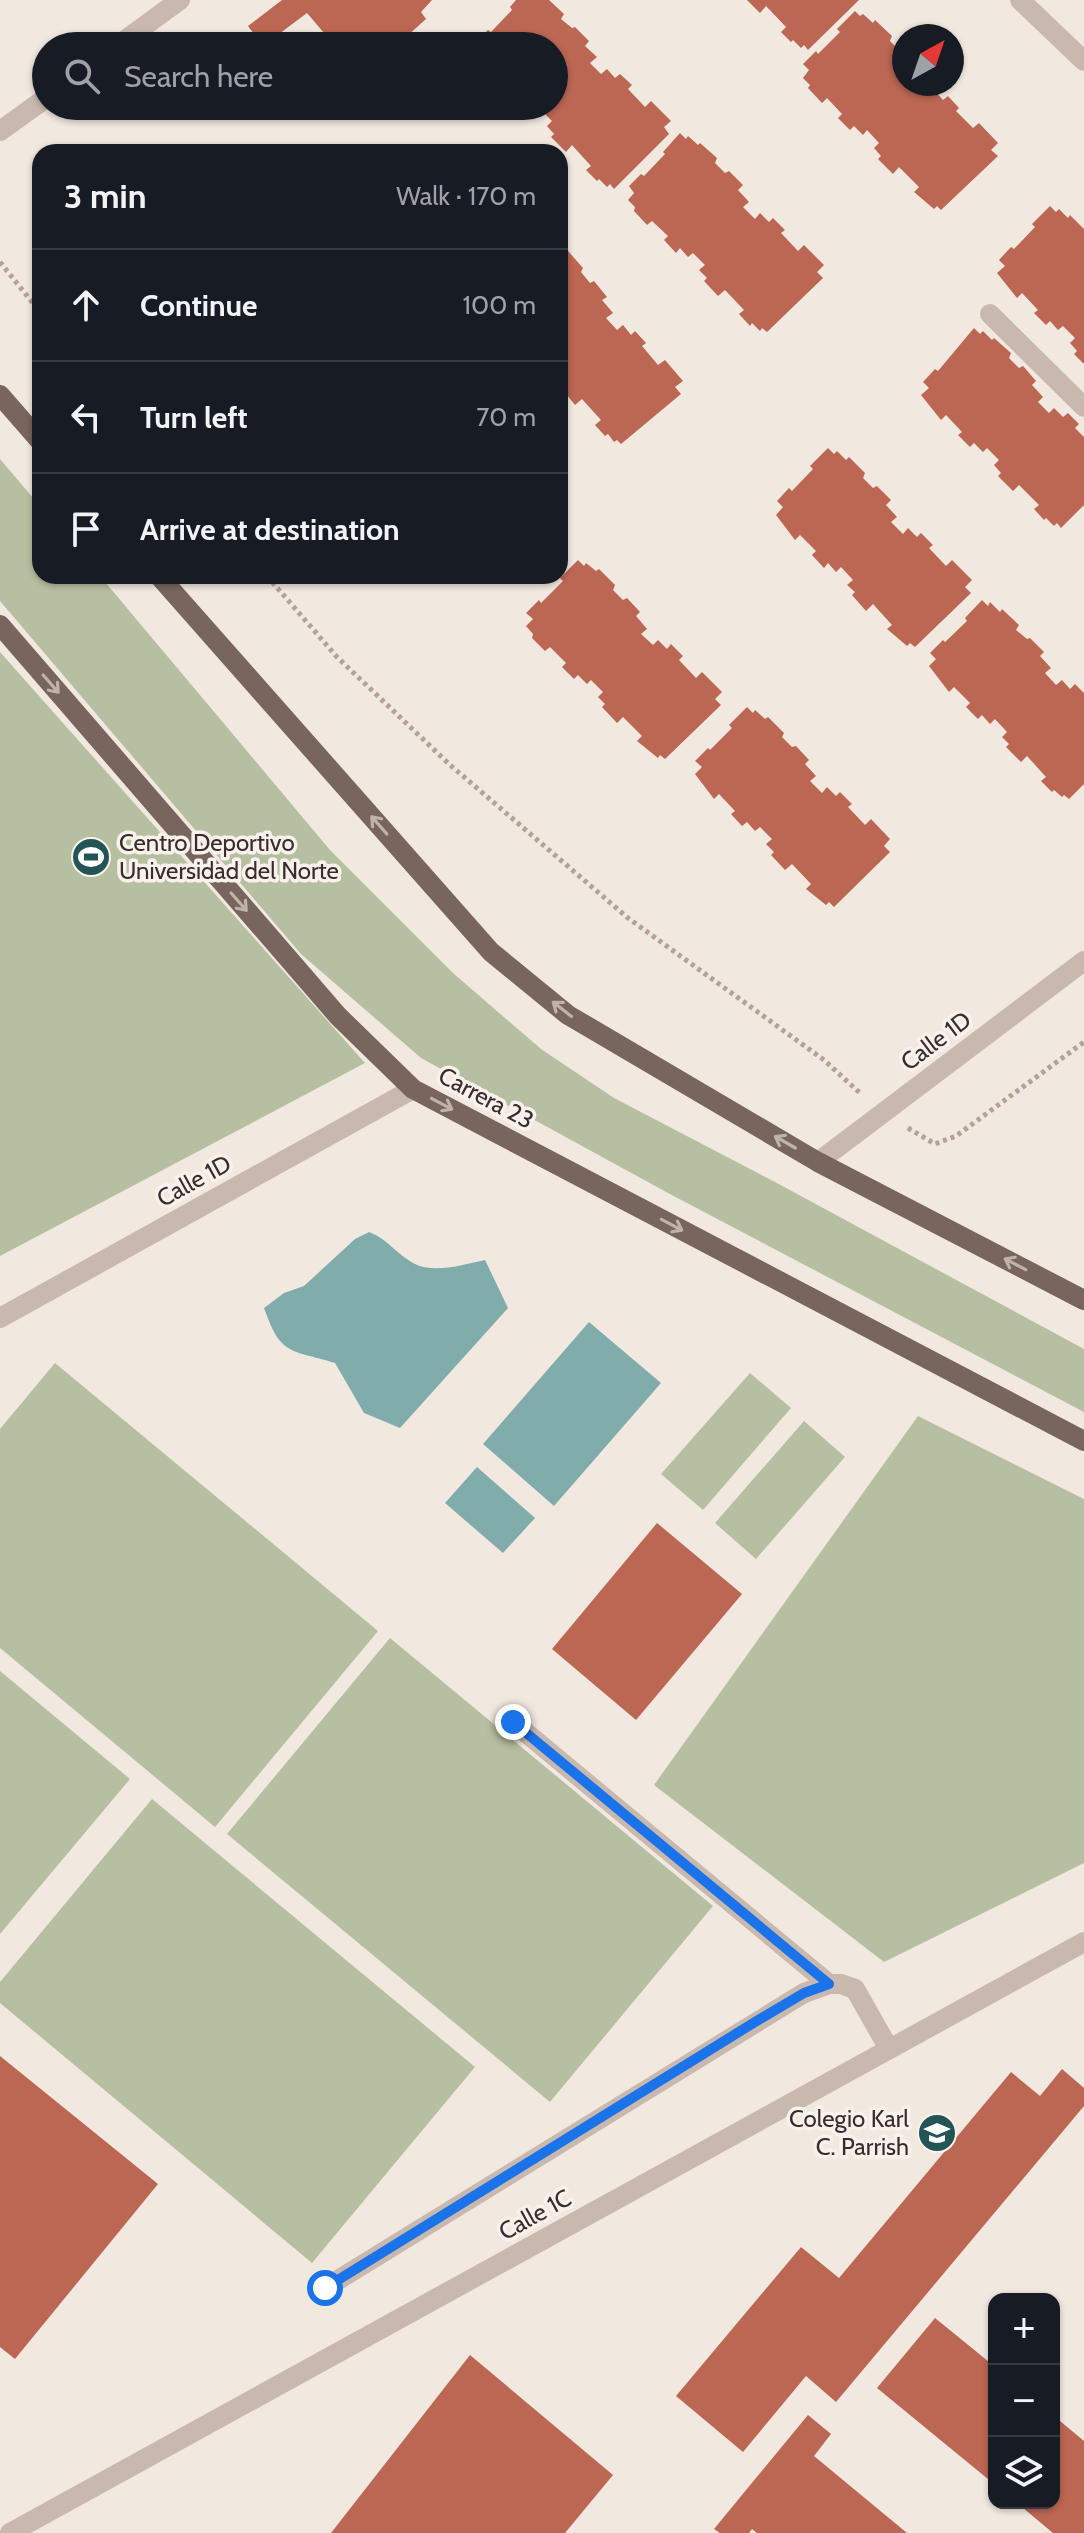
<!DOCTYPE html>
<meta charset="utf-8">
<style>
:root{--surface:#171b24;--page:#20242c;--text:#f1f3f6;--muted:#9ea1a6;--line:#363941}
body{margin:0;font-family:Cabin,sans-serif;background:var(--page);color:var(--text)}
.controls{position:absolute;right:24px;bottom:24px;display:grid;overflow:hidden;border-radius:16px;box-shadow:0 2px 6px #0004}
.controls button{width:72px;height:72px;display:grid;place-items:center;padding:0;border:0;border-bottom:2px solid var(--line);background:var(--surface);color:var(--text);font:40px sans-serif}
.compass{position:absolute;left:892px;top:24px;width:72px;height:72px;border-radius:50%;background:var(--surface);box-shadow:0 2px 6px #0004;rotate:40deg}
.stop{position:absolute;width:24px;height:24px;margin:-18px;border:6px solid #1a73e8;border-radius:50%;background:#fff}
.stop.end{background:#1a73e8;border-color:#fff;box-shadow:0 2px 8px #0008}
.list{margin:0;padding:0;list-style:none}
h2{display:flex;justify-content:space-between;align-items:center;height:104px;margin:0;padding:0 32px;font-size:34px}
h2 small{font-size:26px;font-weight:400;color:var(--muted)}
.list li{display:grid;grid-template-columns:52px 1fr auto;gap:24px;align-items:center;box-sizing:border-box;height:112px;padding:0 32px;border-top:2px solid var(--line)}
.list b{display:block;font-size:30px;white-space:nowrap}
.list em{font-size:26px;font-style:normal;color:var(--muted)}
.icon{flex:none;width:44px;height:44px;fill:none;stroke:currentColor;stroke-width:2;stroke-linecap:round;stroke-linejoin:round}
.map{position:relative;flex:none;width:1084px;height:2533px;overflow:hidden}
.search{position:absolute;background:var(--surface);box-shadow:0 2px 6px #0004;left:32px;top:32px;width:536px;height:88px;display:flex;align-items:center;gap:20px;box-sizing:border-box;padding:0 28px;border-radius:44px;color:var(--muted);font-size:30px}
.panel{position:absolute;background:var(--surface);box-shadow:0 2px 6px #0004;left:32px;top:144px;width:536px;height:440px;border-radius:24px}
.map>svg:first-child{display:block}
</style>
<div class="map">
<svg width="1084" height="2533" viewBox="0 0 1084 2533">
<rect width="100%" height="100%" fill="#f1e8e0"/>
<g fill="#b7bfa1">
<path d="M0 459 40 506V576H100L330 850 454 974 541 1049 614 1098 775 1182 1084 1349V1412L668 1193 421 1058 301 954 0 601Z"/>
<path d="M0 652 365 1063 0 1256Z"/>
<path d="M55 1363 378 1631 215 1827 0 1648V1429Z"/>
<path d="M750 1373 791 1408 703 1510 661 1474Z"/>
<path d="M918 1416 1084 1499V1863L884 1962 654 1785Z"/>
<path d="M804 1421 845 1457 756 1559 715 1523Z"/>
<path d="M390 1638 713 1906 550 2102 227 1834Z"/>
<path d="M0 1671 130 1779 0 1934Z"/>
<path d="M152 1799 475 2067 312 2263 0 2003V1982Z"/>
</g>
<g fill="#81acac">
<path d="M369 1232C388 1239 398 1256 415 1264 434 1274 465 1264 485 1260L508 1308 400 1428 364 1413 335 1363C289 1349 281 1356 264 1308L284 1293 304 1286 355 1239Z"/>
<path d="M589 1322 661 1383 554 1506 483 1444Z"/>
<path d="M477 1467 535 1518 503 1553 445 1503Z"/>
</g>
<g fill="#bc6753">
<path d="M282 0H432L421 12 426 19 396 46H335L307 13 263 46 248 26Z"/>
<path d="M516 0H549L564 14 561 19 572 28 575 27 589 41 585 46 597 57 590 63 601 74 607 69 615 78 620 74 632 85 628 89 645 107 651 101 671 121 664 127 669 134 614 189 610 184 607 187 599 179 597 181 586 170 591 166 572 145 566 152 551 137 554 134 547 126 552 121 540 109 535 113 528 106H554V46H479L475 42 488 30 491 32 512 10 510 7Z"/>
<path d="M747 0H859L808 50 804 45 801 48 793 40 791 42 781 32 786 27 766 6 760 13Z"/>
<path d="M855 11 860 16 863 14 873 23 875 20 892 36 890 41 900 51 904 49V84H917L929 96 935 91 943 100 948 96 959 108 956 111 973 128 979 123 998 143 991 150 998 156 941 210 937 206 934 209 914 192 919 187 899 167 893 174 878 159 881 156 874 148 879 143 867 130 863 135 854 126 850 130 838 118 842 114 827 98 822 103 808 88 810 85 803 78 809 70 803 64 816 51 818 54 840 32 837 29Z"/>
<path d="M680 133 686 139 688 136 698 145 700 143 717 158 715 163 725 173 729 171 743 185 738 190 749 202 743 207 755 219 760 213 769 222 773 218 785 230 781 233 798 251 804 245 824 265 817 272 823 278 767 332 762 328 760 331 752 323 750 326 739 314 744 310 725 290 718 296 704 281 707 278 699 270 705 265 693 253 688 257 680 248 676 253 664 240 668 236 652 221 647 225 634 211 635 207 628 200 634 193 629 186 641 174 644 176 665 154 663 152Z"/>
<path d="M1050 206 1056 212 1059 209 1068 218 1070 215 1084 229V364L1074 354 1077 351 1070 343 1075 338 1063 326 1058 330 1050 321 1046 325 1034 313 1038 310 1022 293 1017 298 997 273 1005 266 999 260 1011 247 1014 249 1035 227 1032 224Z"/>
<path d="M560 248 565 253 568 251 583 268 581 272 590 283 594 281 607 297 602 300 613 313 606 318 617 330 623 325 631 335 635 331 646 343 642 346 658 365 665 360 683 381 675 387 681 394 621 444 617 440 614 442 608 434 605 436 595 425 601 420 582 399 575 405 562 389 565 386 560 380 564 373 560 369Z"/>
<path d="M974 328 980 334 983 331 992 340 994 338 1011 353 1009 358 1019 368 1023 366 1036 381 1032 385 1043 397 1038 402 1049 413 1054 408 1063 417 1068 413 1079 424 1075 428 1084 437V505L1061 528 1057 523 1054 526 1046 518 1044 520 1034 509 1039 505 1019 485 1013 491 998 476 1001 473 994 465 999 460 987 448 983 452 974 443 970 447 958 435 962 432 946 415 941 420 921 395 929 388 923 382 935 369 938 371Z"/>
<path d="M828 448 834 454 837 451 846 460 849 457 865 473 863 478 873 488 877 486 891 500 886 505 897 517 891 522 903 534 908 528 917 537 921 533 933 545 929 548 946 566 952 560 972 580 965 587 971 593 915 647 910 643 907 646 887 629 892 625 873 604 866 611 852 595 855 592 847 585 853 580 841 567 836 572 828 563 824 568 812 555 816 551 800 535 795 540 776 515 783 507 777 501 789 488 792 491 813 469 810 466Z"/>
<path d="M578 560 584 566 586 563 596 571 599 569 615 585 613 590 623 600 627 598 640 612 636 616 647 629 641 634 653 645 658 640 667 649 671 644 683 656 679 660 696 678 702 672 722 692 715 699 721 705 665 759 660 755 658 758 637 741 642 736 623 717 617 723 602 707 605 704 598 697 603 692 591 680 587 684 578 675 574 679 562 667 566 663 550 647 545 651 532 638 533 634 526 626 533 619 526 613 539 600 541 603 563 581 560 578Z"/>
<path d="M982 600 988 606 990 602 1000 612 1002 609 1019 625 1016 630 1027 639 1030 638 1044 652 1040 656 1051 668 1045 673 1056 685 1062 680 1070 689 1075 684 1084 693V784L1069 799 1064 795 1062 797 1054 790 1052 792 1041 781 1046 777 1027 756 1021 762 1006 747 1009 744 1002 737 1007 732 995 719 990 724 982 715 978 719 966 707 970 703 954 687 949 692 929 666 936 659 930 653 943 640 945 642 967 621 965 618Z"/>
<path d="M747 707 753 713 755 710 765 719 768 717 784 733 782 737 792 747 796 746 809 760 805 764 816 776 810 781 822 793 827 787 836 796 840 792 852 804 848 807 865 825 871 819 890 839 884 846 890 852 834 907 829 902 826 905 806 889 811 884 792 864 785 870 771 855 774 852 766 844 772 839 760 827 755 831 747 822 742 826 731 814 735 811 719 794 714 799 695 774 702 767 695 761 708 748 710 750 732 728 729 725Z"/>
<path d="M657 1523 742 1594 636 1720 552 1649Z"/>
<path d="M0 2056 158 2184 15 2359 0 2347Z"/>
<path d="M1062 2069 1084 2088V2106L836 2402 806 2376 743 2452 676 2396 801 2247 839 2278 1011 2072 1040 2096Z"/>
<path d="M935 2318 994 2366V2484L877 2388Z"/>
<path d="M470 2355 613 2475 565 2533H331Z"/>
<path d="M808 2415 831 2434 814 2456 907 2533H757L752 2529 749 2533H720L714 2529Z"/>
<path d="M1054 2416 1084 2441V2533H1053L1017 2503H1054Z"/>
</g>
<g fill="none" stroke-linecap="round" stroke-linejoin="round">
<g stroke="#b4a297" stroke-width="5" stroke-dasharray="4 4" stroke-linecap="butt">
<path d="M0 262 40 312"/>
<path d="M267 576 337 657 449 764 628 918 824 1060 861 1094"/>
<path d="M908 1128 935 1144 956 1136 1084 1042"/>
</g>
<g stroke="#c9b8ad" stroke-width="20">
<path d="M1020 0 1084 61"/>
<path d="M117 46 180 0"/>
<path d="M0 131 46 98"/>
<path d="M990 314 1084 407"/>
<path d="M818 1162 1084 961"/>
<path d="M0 1318 413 1089"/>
<path d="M513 1722 829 1984"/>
<path d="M325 2288 804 1993 829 1984H841L855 1989 889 2049"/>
<path d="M10 2533 1084 1942"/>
</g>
<g stroke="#78655d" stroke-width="20">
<path d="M0 395 40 441"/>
<path d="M159 576 491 952 568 1015 818 1162 1084 1300"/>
<path d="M0 625 338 1016 413 1089 1084 1441"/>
</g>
</g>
<defs><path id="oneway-shaft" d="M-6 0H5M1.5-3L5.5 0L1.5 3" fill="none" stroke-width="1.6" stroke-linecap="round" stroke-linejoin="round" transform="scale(2)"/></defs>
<g stroke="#bfb3ac">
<use href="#oneway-shaft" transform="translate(51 684) rotate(49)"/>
<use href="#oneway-shaft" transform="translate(379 825) rotate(-131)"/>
<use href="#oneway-shaft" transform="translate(239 902) rotate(49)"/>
<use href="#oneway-shaft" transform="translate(562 1009) rotate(-142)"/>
<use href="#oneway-shaft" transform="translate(442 1104) rotate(28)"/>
<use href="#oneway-shaft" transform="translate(785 1142) rotate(-150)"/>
<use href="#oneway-shaft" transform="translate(672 1225) rotate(28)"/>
<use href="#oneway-shaft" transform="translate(1015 1264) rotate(-152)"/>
</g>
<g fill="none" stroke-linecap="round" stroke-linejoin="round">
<path stroke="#1a73e8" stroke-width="10" d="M325 2288 755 2022 804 1993 829 1984 513 1722"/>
</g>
<defs>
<symbol id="stadium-disc" viewBox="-11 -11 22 22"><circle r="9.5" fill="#235556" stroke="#f9f2ec"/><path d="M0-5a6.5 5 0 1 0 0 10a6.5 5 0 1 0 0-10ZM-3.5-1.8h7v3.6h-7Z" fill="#fff"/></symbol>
<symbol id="school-disc" viewBox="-11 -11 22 22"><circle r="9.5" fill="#235556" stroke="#f9f2ec"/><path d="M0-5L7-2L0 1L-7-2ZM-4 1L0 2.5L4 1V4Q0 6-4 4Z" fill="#fff"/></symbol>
</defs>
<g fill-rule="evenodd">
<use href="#stadium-disc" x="69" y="835" width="44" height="44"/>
<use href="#school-disc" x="915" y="2111" width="44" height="44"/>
</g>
<g text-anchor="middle" stroke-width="7" stroke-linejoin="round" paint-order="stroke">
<g font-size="24" fill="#372e2b" stroke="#f9f2ec" text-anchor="start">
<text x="119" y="851">Centro Deportivo<tspan x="119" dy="28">Universidad del Norte</tspan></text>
<text x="909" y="2127" text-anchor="end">Colegio Karl<tspan x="909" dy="28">C. Parrish</tspan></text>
</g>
<g font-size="24" fill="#372e2b" stroke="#f9f2ec">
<text transform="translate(936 1041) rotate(-37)" y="8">Calle 1D</text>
<text transform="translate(486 1098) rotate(28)" y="8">Carrera 23</text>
<text transform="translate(194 1181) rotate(-29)" y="8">Calle 1D</text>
<text transform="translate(535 2215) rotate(-29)" y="8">Calle 1C</text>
</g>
</g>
</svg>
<div class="controls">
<button>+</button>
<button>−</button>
<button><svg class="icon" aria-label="layers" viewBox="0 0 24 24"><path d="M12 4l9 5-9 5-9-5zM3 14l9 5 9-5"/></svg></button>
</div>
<svg class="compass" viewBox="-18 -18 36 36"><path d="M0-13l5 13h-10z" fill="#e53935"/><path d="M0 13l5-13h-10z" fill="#9ea1a6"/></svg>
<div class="stop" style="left:325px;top:2288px"></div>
<div class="stop end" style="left:513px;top:1722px"></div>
<div class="search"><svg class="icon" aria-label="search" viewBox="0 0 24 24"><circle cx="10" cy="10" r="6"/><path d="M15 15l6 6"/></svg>Search here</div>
<section class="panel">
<h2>3 min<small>Walk · 170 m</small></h2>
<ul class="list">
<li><svg class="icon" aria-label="ahead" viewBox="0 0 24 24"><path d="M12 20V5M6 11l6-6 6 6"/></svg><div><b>Continue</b></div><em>100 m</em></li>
<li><svg class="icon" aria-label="left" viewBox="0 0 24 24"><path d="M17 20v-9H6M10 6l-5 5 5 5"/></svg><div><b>Turn left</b></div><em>70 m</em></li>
<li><svg class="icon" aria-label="arrive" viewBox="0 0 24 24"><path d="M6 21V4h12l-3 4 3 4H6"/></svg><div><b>Arrive at destination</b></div></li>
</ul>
</section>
</div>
